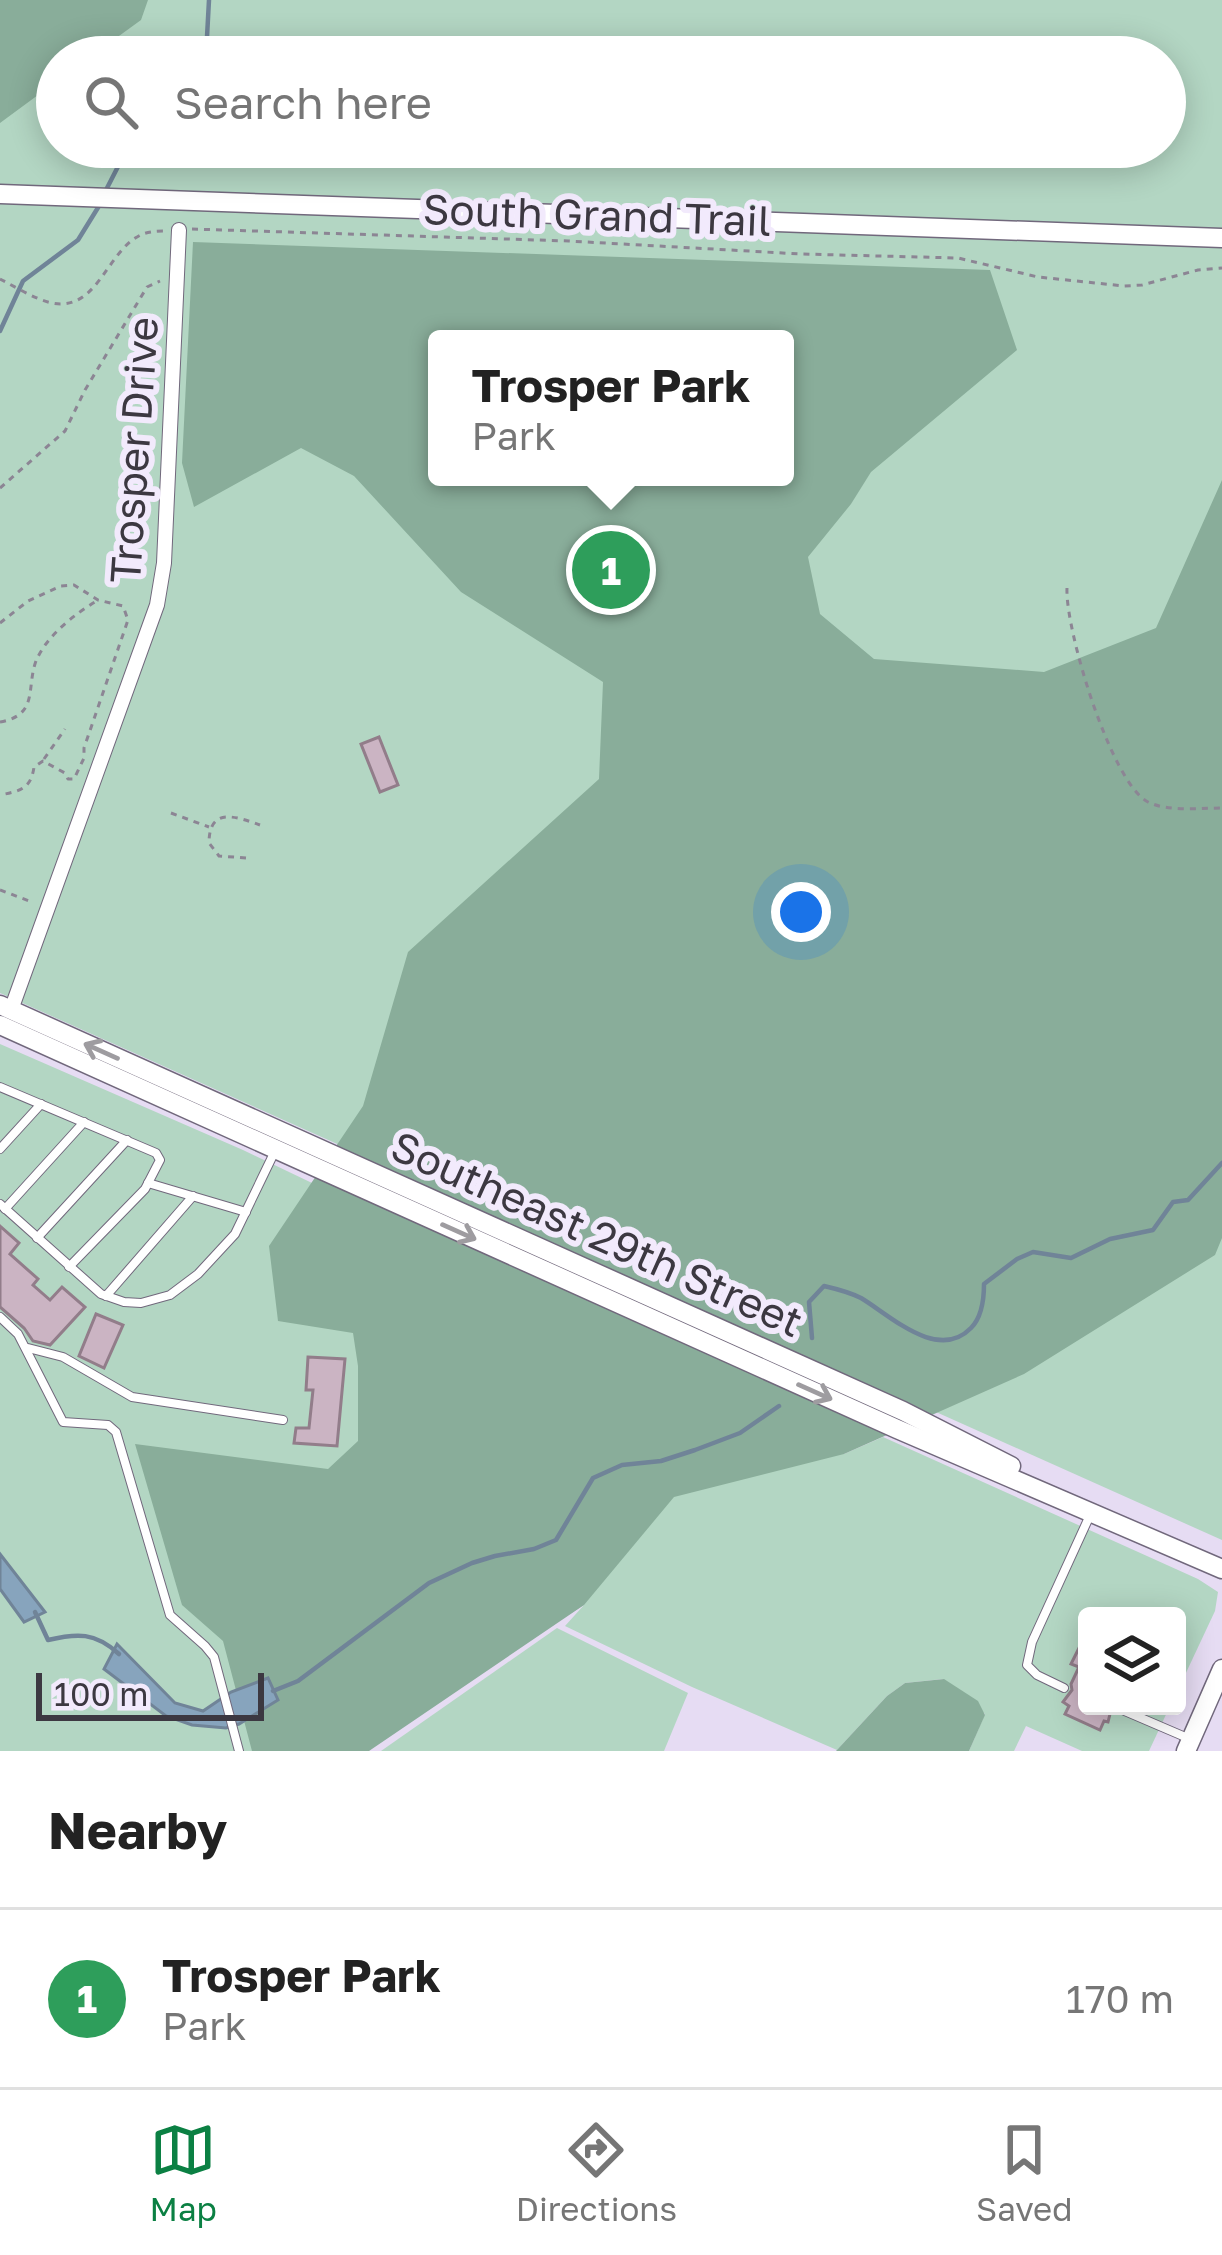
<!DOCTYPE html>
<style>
:root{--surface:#fff;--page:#f2f2f2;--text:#222;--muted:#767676;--line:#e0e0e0;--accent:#0b8043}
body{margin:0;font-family:"Golos Text",sans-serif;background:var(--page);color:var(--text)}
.controls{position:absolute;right:36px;bottom:36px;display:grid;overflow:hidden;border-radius:12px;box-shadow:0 6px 30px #0003}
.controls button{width:108px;height:108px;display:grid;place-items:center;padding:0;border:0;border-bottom:3px solid var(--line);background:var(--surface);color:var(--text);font:60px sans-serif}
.scale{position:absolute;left:36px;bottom:30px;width:228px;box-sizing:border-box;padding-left:12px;border:6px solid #3c3841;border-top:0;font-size:33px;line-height:42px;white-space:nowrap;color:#3c3841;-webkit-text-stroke:9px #f2eafc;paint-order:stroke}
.you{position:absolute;left:801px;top:912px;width:42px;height:42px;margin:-30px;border:9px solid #fff;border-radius:50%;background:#1a73e8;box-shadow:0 0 0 18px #1a73e833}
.badge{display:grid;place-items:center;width:78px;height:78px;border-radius:50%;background:var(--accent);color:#fff;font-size:39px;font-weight:700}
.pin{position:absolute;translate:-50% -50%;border:6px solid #fff;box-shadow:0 3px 12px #0006}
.popup{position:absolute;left:428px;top:330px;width:366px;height:156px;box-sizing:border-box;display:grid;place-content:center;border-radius:12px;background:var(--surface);filter:drop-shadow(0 3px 9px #0005);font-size:39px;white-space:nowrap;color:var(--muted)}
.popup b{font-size:45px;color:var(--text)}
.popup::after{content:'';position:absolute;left:50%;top:100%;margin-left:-24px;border:24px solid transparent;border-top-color:var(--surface)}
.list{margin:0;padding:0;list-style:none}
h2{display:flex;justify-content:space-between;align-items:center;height:156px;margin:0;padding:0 48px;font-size:51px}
h2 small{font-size:39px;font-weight:400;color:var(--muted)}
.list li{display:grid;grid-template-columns:78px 1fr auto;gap:36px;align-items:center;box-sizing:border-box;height:180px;padding:0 48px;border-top:3px solid var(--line)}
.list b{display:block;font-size:45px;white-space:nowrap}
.list p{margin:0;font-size:39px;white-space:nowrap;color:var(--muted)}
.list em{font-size:39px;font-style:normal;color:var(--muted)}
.icon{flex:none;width:66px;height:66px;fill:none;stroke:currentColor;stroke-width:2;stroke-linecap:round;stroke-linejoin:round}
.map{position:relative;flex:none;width:1222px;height:1751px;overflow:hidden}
.search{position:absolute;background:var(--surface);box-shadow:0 6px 30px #0003;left:36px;right:36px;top:36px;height:132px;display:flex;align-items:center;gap:30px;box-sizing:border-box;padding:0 42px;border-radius:66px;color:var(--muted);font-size:45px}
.sheet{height:336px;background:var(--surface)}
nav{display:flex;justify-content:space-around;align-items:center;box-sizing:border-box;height:168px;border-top:3px solid var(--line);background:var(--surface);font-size:33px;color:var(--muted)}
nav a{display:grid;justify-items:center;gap:6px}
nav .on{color:var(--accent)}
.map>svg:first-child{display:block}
</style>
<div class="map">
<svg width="1222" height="1751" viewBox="0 0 1222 1751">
<rect width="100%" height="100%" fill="#e6dcf3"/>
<g fill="#b3d6c3" fill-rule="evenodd">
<path d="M0 0H1222V1540L0 993ZM57 57H1165V147H57ZM437 339H785V477H437Z"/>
<path d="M0 1044 243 1150 446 1247 844 1454 883 1437 1198 1579 1218 1592 1215 1611 1177 1692V1616H1087V1706H1170L1149 1751H1082L1026 1726 1014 1751H969L985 1714 943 1679 905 1683 887 1696 837 1750 692 1687 565 1626 584 1605 349 1751H0Z"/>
<path d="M557 1628 688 1693 664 1751H381Z"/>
</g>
<g fill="#89ad9a" fill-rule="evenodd">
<path d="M0 0H148L141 20 90 57H57V81L0 123Z"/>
<path d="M193 242 990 270 1017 350 871 472 851 504 808 557 820 614 874 659 1044 672 1156 628 1222 480V1238L1215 1255 1024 1374 844 1454 674 1497 584 1605 369 1751H252L223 1641 182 1605 135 1444 328 1469 358 1441V1366L353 1333 278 1321 269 1246 363 1106 408 952 599 779 603 682 461 592 354 476 301 448 194 507 182 463ZM437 339H785V477H437Z"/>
<path d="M944 1679 978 1701 985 1715 969 1751H836L887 1696 905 1683Z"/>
</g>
<g fill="#87a4bd" stroke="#708498" stroke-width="3">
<path d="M0 1554 45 1612 24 1622 0 1589Z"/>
<path d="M117 1644 175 1703 203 1711 231 1692 268 1678 278 1700 239 1724 226 1728 192 1725 166 1716 104 1669Z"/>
</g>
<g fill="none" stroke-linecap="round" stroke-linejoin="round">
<g stroke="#708498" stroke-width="4.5">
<path d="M198 57 207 37 209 0"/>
<path d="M106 190 128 147"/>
<path d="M0 331 23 281 78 240 99 206"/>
<path d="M812 1338 809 1302 824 1286C837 1289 849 1292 861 1298 891 1316 938 1362 971 1328 982 1317 984 1300 984 1284L1017 1259 1033 1252 1071 1258 1110 1239 1153 1230 1173 1202 1188 1200 1222 1163"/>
<path d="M35 1612 48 1640C77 1633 95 1632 119 1654"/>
<path d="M273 1691 298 1681 429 1583 472 1563 495 1556 534 1549 556 1540 593 1478 622 1465 661 1461 695 1450 740 1433 779 1406"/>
</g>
</g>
<g fill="#cbb4c3" stroke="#927d8a" stroke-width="3">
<path d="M379 737 398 785 380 792 361 744Z"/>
<path d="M0 1226 19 1243 10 1254 38 1279 33 1285 50 1300 62 1287 85 1307 50 1345 33 1341 24 1328 0 1307Z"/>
<path d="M96 1314 123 1325 104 1368 79 1356Z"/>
<path d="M308 1357 345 1359 337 1446 294 1443 296 1428H309L313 1390H306Z"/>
<path d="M1087 1632V1706H1112L1108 1722 1104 1721 1100 1730 1065 1714 1069 1706 1063 1702 1072 1690 1071 1684 1079 1667 1071 1664Z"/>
</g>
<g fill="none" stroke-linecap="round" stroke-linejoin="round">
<defs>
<g id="lane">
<path d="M0 1087 156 1153 160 1160 145 1189 69 1267"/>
<path d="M0 1149 41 1104"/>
<path d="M148 1183 246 1212"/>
<path d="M0 1204 101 1294 124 1302 141 1303 170 1295 198 1274 235 1234 275 1151"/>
<path d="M5 1209 84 1122"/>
<path d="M37 1238 127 1140"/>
<path d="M106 1296 193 1196"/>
<path d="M0 1317 18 1334 63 1422 108 1425 116 1432 170 1615 205 1646 214 1657 239 1751"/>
<path d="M28 1348 63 1357 132 1397 283 1420"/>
<path d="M1064 1688 1037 1675 1027 1665 1032 1642 1091 1513"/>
<path d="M1120 1709 1190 1739"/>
</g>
<path id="street" d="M11 1010 157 605 164 563 179 230"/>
<g id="secondary">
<path d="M0 194 1222 238"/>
<path d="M0 1005 903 1411 1011 1466"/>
<path d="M0 1025 897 1429 1222 1569"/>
<path d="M1186 1751 1222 1669"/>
</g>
</defs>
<use href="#lane" stroke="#71687c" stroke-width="10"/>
<use href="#street" stroke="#71687c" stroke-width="16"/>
<use href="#secondary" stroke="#71687c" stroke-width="21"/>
<g stroke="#8c8594" stroke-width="3" stroke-dasharray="6 6" stroke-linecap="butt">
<path d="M192 229 569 241 801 254 958 258 1038 277 1124 286 1142 285 1198 270 1222 268"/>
<path d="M0 279C16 287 34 299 52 303 96 312 106 255 137 237 145 232 154 231 164 231"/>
<path d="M0 488 65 431 85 390 147 287 160 281"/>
<path d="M1067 588C1065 629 1111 783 1148 802 1168 812 1200 808 1222 808"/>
<path d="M0 623 28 601 61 586 74 585 98 600 123 606 128 620 84 748V758L74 779H68L65 773 43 761 34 767C31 789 20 791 0 795"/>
<path d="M0 722C39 715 26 688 36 661 47 635 75 614 98 600"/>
<path d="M44 759 65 729"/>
<path d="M171 813 209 827"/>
<path d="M246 858 219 856 209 843C209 807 235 816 260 825"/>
<path d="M0 890 32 902"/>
</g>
<use href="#lane" stroke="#fff" stroke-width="8"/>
<use href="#street" stroke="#fff" stroke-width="14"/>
<use href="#secondary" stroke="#fff" stroke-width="18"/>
</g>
<defs><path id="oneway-shaft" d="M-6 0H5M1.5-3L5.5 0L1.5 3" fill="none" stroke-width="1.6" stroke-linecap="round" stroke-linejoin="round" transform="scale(3)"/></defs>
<g stroke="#9e9ca0">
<use href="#oneway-shaft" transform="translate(101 1051) rotate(-156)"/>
<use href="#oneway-shaft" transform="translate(459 1232) rotate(24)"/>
<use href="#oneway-shaft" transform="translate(815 1392) rotate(24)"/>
</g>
<g text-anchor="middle" stroke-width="12" stroke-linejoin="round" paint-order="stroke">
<g font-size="42" fill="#3c3841" stroke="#f2eafc">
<text transform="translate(597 215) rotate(2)" y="15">South Grand Trail</text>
<text transform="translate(134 450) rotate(-86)" y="15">Trosper Drive</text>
<text transform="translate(597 1234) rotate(24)" y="15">Southeast 29th Street</text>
</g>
</g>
</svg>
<div class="controls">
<button><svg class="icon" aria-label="layers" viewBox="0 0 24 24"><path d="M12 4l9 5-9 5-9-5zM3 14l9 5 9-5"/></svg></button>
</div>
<div class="scale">100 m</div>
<div class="you"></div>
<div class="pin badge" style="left:611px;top:570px;background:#2e9e5b">1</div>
<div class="popup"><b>Trosper Park</b>Park</div>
<div class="search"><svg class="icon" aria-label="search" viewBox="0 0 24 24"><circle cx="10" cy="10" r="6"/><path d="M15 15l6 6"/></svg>Search here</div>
</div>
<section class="sheet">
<h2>Nearby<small></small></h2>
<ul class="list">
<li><span class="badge" style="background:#2e9e5b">1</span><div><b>Trosper Park</b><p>Park</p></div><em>170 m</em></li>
</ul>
</section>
<nav>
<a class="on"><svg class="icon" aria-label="map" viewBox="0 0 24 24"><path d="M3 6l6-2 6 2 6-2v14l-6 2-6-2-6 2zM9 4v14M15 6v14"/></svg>Map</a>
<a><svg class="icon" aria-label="directions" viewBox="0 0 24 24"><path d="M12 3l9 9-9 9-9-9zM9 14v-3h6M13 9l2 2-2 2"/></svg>Directions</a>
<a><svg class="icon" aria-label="saved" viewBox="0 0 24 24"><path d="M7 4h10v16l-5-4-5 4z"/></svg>Saved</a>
</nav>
